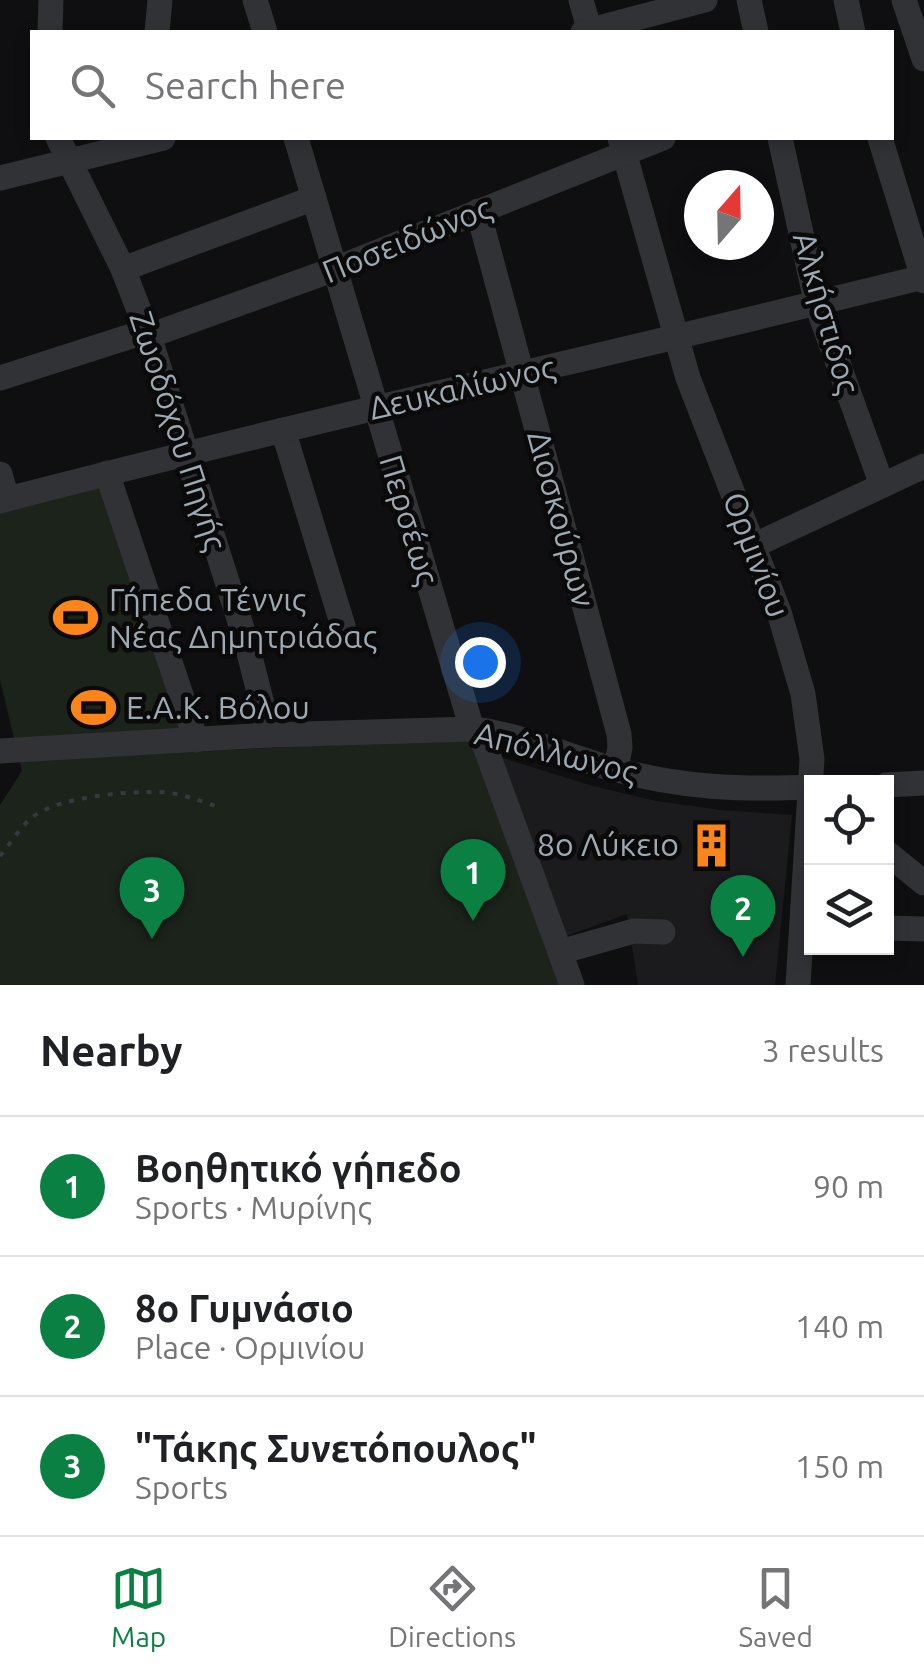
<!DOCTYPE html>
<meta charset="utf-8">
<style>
:root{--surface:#fff;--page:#f6f6f6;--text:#202124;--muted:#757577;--line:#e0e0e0;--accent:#0b8043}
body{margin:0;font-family:Ubuntu,sans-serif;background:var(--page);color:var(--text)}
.controls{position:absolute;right:30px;bottom:30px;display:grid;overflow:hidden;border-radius:0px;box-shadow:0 5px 15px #0003}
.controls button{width:90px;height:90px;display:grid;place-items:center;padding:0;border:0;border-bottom:2px solid var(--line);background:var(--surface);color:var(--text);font:50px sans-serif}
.compass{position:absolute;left:684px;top:170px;width:90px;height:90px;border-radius:50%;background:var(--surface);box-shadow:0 5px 15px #0003;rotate:20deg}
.you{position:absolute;left:480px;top:662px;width:35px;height:35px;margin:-25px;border:8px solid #fff;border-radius:50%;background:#1a73e8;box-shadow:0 0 0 15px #1a73e833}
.badge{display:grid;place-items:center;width:65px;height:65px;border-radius:50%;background:var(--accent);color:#fff;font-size:32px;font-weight:700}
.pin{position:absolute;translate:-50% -82px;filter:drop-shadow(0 2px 5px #0008)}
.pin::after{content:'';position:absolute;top:52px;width:35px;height:30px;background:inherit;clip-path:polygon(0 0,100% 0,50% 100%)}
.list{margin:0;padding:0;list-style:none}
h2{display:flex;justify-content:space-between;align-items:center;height:130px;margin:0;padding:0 40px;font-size:42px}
h2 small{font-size:32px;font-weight:400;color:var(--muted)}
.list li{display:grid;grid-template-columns:65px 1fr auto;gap:30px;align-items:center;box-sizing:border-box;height:140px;padding:0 40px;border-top:2px solid var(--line)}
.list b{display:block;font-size:38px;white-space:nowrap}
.list p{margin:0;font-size:32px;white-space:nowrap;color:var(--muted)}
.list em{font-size:32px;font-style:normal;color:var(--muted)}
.icon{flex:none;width:55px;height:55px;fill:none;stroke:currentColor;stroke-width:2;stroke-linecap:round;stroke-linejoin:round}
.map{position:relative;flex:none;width:924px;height:985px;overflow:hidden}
.search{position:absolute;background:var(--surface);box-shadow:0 5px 15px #0003;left:30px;right:30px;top:30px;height:110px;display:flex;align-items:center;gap:25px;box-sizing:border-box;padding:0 35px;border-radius:0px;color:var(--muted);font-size:38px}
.sheet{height:550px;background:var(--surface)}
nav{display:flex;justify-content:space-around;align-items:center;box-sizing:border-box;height:140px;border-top:2px solid var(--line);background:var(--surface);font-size:28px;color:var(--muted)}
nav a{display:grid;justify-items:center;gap:5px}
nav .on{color:var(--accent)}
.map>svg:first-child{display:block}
</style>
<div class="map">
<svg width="924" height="985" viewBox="0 0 924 985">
<rect width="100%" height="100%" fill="#0f0f11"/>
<path fill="#1b1b1e" d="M496 756 593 786 656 801 721 810 792 815 775 985H638L627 914 564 937Z"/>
<path fill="#1c231b" d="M105 481 195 752 476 736 567 985H0V805L22 771 0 680V511Z"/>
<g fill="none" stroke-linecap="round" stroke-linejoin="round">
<path stroke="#36393d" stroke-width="4" stroke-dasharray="5 8" stroke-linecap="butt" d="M0 856C10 844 19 829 30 819 55 797 126 791 160 792 181 793 201 801 221 808"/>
<g stroke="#303236" stroke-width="25">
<path d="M255 0 265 32"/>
<path d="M581 0 590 32"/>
<path d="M749 0 756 32"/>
<path d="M846 0 853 32"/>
<path d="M904 0 924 59"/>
<path d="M50 32 51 0"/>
<path d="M157 32 160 0"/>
<path d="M583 32 705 0"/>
<path d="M58 138 123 269 149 336 246 641 270 735"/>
<path d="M296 138 472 729"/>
<path d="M620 138 688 378 779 612 803 694 812 759 798 985"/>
<path d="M780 138 817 305 882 485"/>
<path d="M880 138 924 281"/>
<path d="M0 178 163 138"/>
<path d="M478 211 619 734 620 747 616 769"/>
<path d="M123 269 314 198"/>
<path d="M149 336 335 269 663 138"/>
<path d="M0 378 147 331"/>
<path d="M283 430 343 626"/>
<path d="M107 473 196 740"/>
<path d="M0 474 7 499"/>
<path d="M0 501C307 421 616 353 924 277"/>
<path d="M753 546 924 466"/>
<path d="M479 730 572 985"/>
<path d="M0 751 270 735 472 729C519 734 567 756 613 769 682 788 740 790 812 787"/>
<path d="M886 785 924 783"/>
<path d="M886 852 924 883"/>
<path d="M886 928 924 929"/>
<path d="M560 952 634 931 663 932"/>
</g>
</g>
<defs>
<symbol id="stadium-bare" viewBox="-9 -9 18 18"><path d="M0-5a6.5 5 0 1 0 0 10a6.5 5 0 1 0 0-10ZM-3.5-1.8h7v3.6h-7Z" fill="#fc851b" stroke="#0a0a0b" stroke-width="2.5" paint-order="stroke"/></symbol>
<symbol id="building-bare" viewBox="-9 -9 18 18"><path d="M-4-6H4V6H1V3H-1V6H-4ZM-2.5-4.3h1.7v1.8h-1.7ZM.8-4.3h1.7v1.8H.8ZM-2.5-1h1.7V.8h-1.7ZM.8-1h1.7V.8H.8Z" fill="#fc851b" stroke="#0a0a0b" stroke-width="2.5" paint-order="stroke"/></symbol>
</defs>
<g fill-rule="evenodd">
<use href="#stadium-bare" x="44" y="586" width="63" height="63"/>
<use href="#stadium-bare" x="62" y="676" width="63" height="63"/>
<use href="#building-bare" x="680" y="814" width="63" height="63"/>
</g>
<g text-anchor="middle" stroke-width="9" stroke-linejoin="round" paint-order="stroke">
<g font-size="32" fill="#9fa9b2" stroke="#0a0a0b">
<text transform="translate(407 240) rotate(-22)" y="11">Ποσειδώνος</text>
<text transform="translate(826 313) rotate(74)" y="11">Αλκήστιδος</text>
<text transform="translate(462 388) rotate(-13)" y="11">Δευκαλίωνος</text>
<text transform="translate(178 431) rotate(72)" y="11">Ζωοδόχου Πηγής</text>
<text transform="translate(561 519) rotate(75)" y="11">Διοσκούρων</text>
<text transform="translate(409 520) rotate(73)" y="11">Περσέως</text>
<text transform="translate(756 555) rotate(69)" y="11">Ορμινίου</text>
<text transform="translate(556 753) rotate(14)" y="11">Απόλλωνος</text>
</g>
<g font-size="32" fill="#9fa9b2" stroke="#0a0a0b" text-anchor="start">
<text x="109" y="611">Γήπεδα Τέννις<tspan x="109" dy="37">Νέας Δημητριάδας</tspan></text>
<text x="126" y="719">Ε.Α.Κ. Βόλου</text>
<text x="679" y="856" text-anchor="end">8ο Λύκειο</text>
</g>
</g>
</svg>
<div class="controls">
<button><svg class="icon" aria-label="locate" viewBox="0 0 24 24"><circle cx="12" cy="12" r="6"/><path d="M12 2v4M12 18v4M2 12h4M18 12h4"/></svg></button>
<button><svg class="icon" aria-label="layers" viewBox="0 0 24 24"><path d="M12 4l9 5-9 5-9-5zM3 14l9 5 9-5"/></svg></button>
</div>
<svg class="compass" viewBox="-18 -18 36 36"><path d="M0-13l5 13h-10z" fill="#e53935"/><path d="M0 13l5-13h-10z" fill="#757577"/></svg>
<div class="you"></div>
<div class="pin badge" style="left:473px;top:921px">1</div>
<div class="pin badge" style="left:743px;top:957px">2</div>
<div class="pin badge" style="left:152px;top:939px">3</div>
<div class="search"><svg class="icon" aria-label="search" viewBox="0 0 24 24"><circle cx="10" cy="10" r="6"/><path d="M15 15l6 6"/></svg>Search here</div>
</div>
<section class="sheet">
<h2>Nearby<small>3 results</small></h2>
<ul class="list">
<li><span class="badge">1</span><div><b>Βοηθητικό γήπεδο</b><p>Sports · Μυρίνης</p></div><em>90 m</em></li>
<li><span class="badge">2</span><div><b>8ο Γυμνάσιο</b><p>Place · Ορμινίου</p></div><em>140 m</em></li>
<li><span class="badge">3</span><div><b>&quot;Τάκης Συνετόπουλος&quot;</b><p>Sports</p></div><em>150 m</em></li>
</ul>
</section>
<nav>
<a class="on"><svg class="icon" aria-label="map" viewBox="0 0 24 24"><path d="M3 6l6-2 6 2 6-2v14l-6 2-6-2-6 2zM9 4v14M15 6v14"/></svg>Map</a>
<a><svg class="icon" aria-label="directions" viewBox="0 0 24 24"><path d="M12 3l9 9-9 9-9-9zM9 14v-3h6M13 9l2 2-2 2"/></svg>Directions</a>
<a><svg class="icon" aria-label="saved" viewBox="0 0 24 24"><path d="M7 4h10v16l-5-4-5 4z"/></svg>Saved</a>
</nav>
